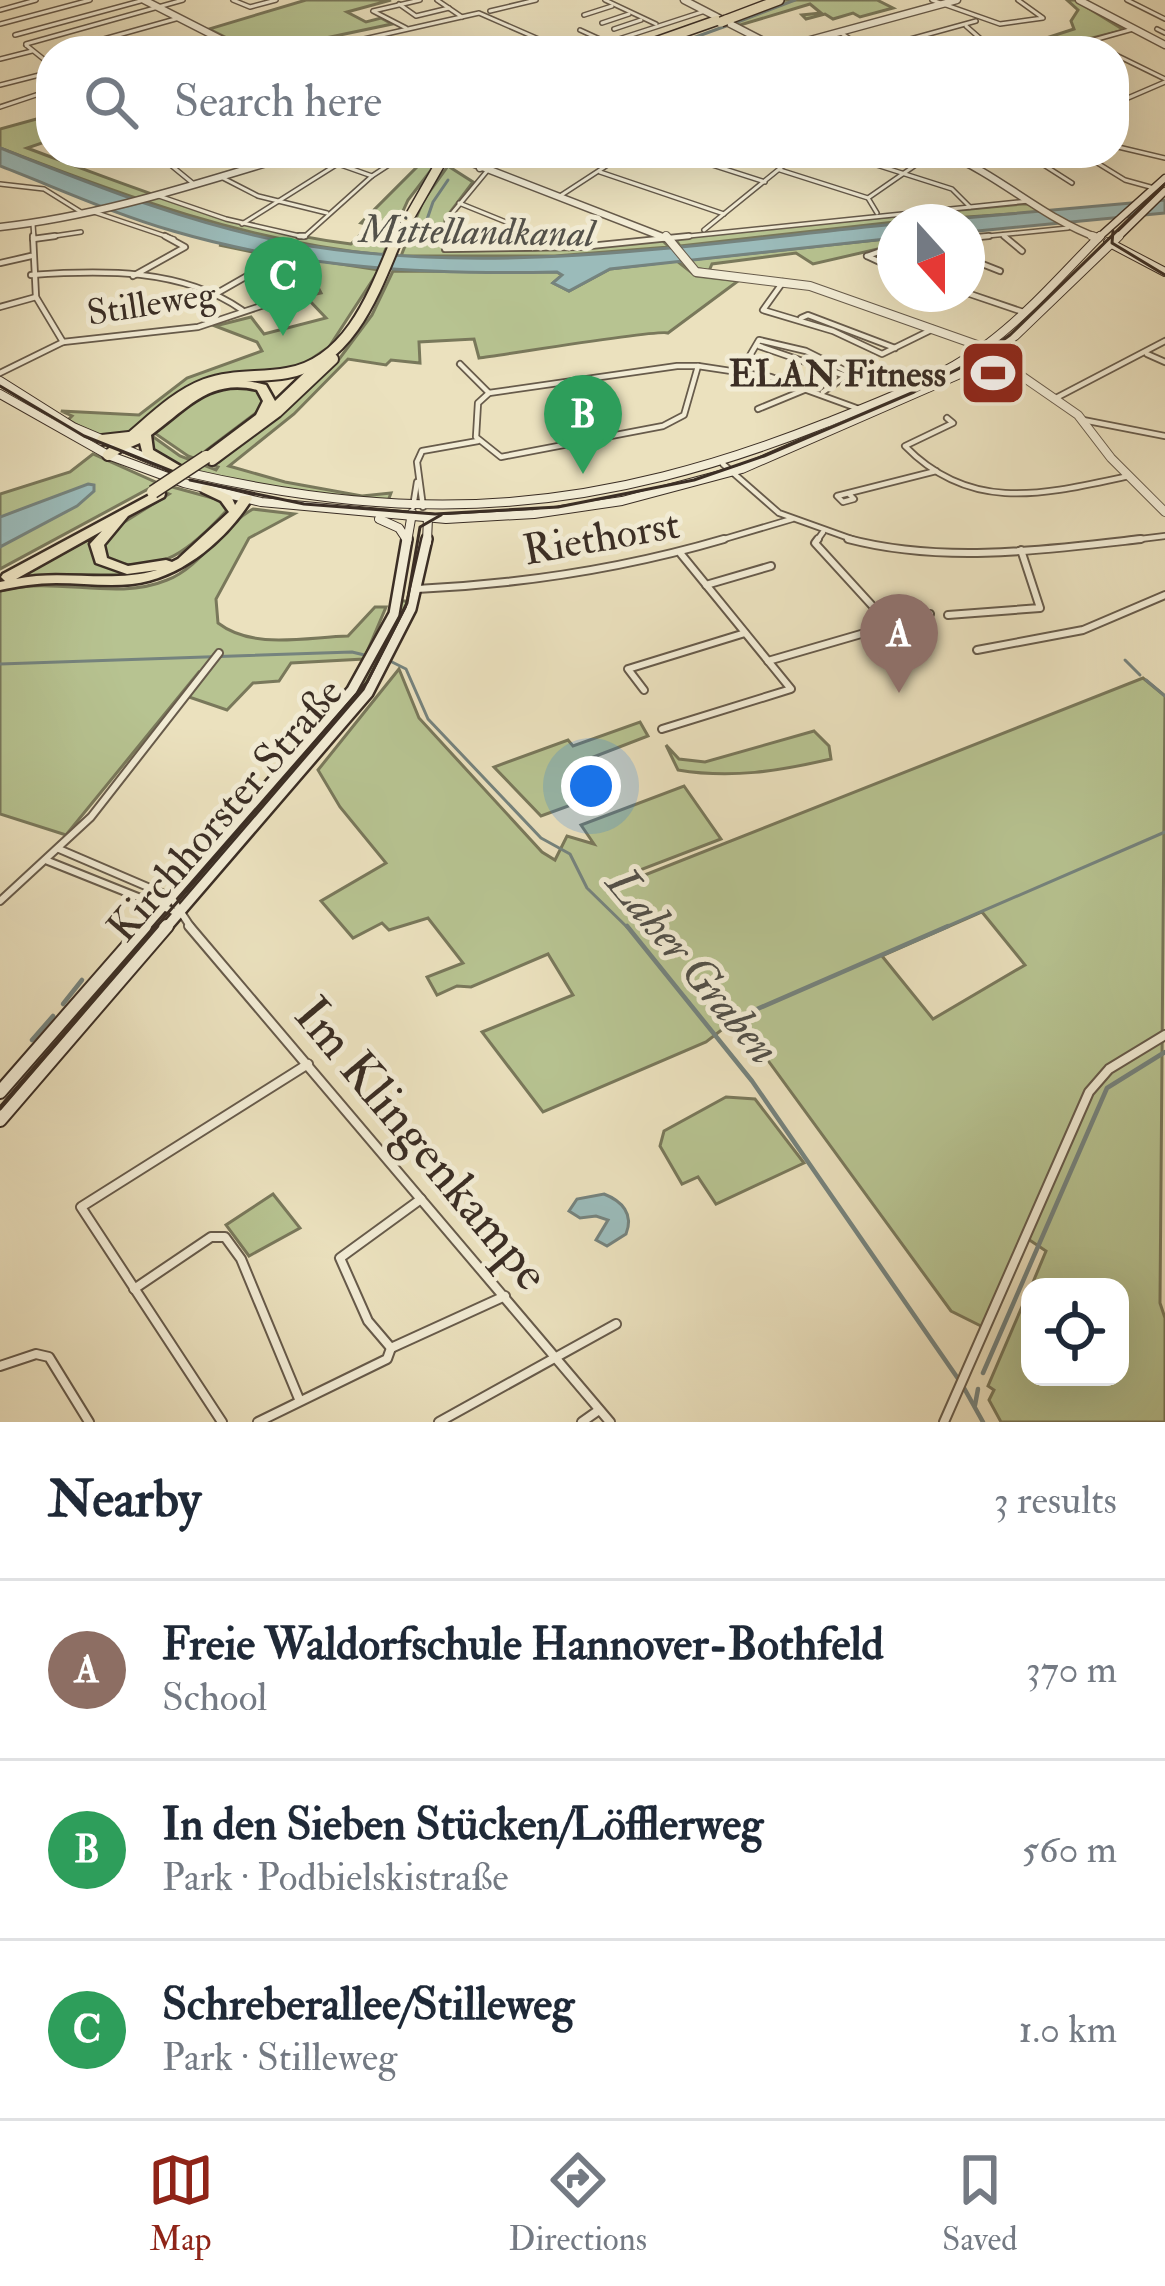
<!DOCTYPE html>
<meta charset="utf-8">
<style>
:root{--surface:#fff;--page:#f6f6f7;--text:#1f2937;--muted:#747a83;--line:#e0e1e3;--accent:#8f2418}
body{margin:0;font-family:"IM FELL Double Pica",serif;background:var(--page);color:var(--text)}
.controls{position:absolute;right:36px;bottom:36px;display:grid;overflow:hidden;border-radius:24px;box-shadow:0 12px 48px #0002}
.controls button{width:108px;height:108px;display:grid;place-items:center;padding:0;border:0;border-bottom:3px solid var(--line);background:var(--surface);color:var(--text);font:60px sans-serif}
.compass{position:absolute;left:877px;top:204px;width:108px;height:108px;border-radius:50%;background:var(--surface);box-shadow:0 12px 48px #0002;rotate:159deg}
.you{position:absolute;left:591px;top:786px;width:42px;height:42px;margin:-30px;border:9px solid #fff;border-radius:50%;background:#1a73e8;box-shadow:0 0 0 18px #1a73e833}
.badge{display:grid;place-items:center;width:78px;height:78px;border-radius:50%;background:var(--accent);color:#fff;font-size:39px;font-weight:700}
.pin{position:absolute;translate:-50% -99px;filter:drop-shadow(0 3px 6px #0008)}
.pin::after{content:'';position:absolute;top:63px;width:42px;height:36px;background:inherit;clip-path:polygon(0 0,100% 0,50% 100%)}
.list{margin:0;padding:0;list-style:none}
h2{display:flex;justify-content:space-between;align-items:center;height:156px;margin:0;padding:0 48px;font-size:51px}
h2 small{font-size:39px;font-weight:400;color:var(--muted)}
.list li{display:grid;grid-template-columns:78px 1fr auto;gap:36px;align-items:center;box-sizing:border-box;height:180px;padding:0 48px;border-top:3px solid var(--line)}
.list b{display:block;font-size:45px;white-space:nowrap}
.list p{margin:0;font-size:39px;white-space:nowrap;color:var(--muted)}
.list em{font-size:39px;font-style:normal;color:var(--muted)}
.icon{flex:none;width:66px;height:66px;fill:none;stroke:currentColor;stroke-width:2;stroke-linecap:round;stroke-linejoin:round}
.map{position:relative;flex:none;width:1165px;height:1422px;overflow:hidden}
.search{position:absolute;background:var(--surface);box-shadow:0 12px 48px #0002;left:36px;right:36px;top:36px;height:132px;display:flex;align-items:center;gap:30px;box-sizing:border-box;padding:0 42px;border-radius:48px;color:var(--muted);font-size:45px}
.sheet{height:696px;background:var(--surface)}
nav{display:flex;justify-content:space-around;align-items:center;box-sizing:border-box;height:168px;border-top:3px solid var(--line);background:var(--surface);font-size:33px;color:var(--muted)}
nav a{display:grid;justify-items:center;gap:6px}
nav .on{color:var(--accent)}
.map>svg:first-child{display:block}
</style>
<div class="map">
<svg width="1165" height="1422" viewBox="0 0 1165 1422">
<rect width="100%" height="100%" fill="#ebe1be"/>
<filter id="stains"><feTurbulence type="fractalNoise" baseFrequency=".00167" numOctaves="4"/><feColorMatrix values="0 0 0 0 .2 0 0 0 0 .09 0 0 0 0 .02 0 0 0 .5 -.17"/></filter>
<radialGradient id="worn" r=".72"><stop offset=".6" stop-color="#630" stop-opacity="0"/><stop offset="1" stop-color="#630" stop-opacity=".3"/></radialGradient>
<g fill="#b7c391" stroke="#79785b" stroke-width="3" fill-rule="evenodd">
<path d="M306 0H391L347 12 366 22 381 18 392 24 264 51H253L209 29Z"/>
<path d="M785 0H877L893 8 860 17 853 13 833 19 825 14 806 19 802 15 821 13 810 4 737 26 727 21Z"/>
<path d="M1067 0H1075L1124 30 1041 51H1003L1012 47 999 42 1003 38 1028 44 1074 29 1071 21 1078 10Z"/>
<path d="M51 115V140L27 148C134 188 236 230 351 244L370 225 361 223 431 153 442 156 408 200 383 255C248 242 126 197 0 148V129Z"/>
<path d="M448 166 473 182 445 219 444 251 535 250 661 239 669 247 555 256H401L423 201Z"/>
<path d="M1022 204H1031L1041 212 895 222 680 246 674 237Z"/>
<path d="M895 238V245L813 264 796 253 712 264 709 271 696 268 689 260Z"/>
<path d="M219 245 379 270 329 347 298 368 227 376 132 433 100 437 68 420 72 416 61 411 139 415 187 378 262 351 257 342 215 326 251 317 264 334 326 318 306 297 271 304 321 293 313 278 288 288 282 282 286 280 276 270 284 268 281 264 307 273 301 262Z"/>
<path d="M677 261 696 276 738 281 668 333C658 329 505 355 479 358L474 339 419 342 420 363 391 360 386 365 348 359 294 414 229 466 285 482 362 496 391 493 388 501C311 494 221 492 152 454V436L180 456 216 470 218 467 188 456 153 432C182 408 227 364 265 395L264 407 200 455 219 462 337 362 372 315 393 271 557 272 562 275 553 283 569 291 610 269Z"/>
<path d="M93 454 158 483 227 502V510C194 546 158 580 106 559L102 549 110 531 169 494 152 487 0 569V494L70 472Z"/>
<path d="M253 509 294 514 249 538 216 599 218 623C253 650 306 637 348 636L375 607H386L364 659 291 663 279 681 253 683 227 710 186 696 204 673 199 672 66 835 0 814V591C55 575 114 602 167 580 201 567 221 527 253 509Z"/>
<path d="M102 533 96 558C117 576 135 574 161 568L155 575H35L7 581Z"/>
<path d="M401 601H410C380 702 261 813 192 893L185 890C253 794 361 717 401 601Z"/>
<path d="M399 669 419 718 542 852 555 860 567 836 594 844 581 825 684 786 721 839 619 878 622 884 1143 678 1165 696 1160 1303 1165 1318V1422H1001L989 1400 994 1390 988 1386 1030 1288V1377H1120V1287H1031L1046 1251 1025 1237 985 1328 951 1311 737 1018 706 1042 543 1112 482 1032 573 995 548 954 471 987 457 986 437 995 427 977 463 963 428 918 389 930 382 923 353 938 321 901 386 863 340 807 318 770ZM982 912 1025 965 933 1019 882 956Z"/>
<path d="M640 722 648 736 583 761 604 793 541 816 494 767 568 740 573 746Z"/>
<path d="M814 731 829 746 831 759C779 771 731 779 678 770L666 745 679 759 705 762Z"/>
<path d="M726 1097 755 1099 804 1163 716 1204 698 1177 682 1184 660 1146 664 1131Z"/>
<path d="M273 1194 300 1228 249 1256 226 1225Z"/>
</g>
<g fill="#9bbbba" stroke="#75837e" stroke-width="3">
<path d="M0 148C94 185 186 223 286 242 487 279 694 244 895 224V238L610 269 569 291 553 283 562 275 557 272C427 275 299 268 173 231 114 214 57 188 0 166Z"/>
<path d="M1165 200V213L967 232V222H919Z"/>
<path d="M88 484 94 485V491L77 506 0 547V517Z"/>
<path d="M604 1194C622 1201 634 1214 626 1234L607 1246 596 1240 608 1220 596 1216 580 1218 569 1211 577 1199Z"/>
</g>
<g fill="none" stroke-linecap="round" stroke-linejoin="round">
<g stroke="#75837e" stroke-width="3">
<path d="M735 23 795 0"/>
<path d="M657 51 726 26"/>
<path d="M423 231 433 202 448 180"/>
<path d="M1125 660 1140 675"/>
<path d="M390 661 406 669 428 719 541 838 570 854 587 888 629 929"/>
<path d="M0 664 352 652 381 659"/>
<path d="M1146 680 1165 696"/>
<path d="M941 929 1165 832"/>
</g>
<g stroke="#75837e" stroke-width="4.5">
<path d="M627 926 752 1081 959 1380"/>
<path d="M63 1004 82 980"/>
<path d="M732 1020 948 926"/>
<path d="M32 1040 53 1016"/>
<path d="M983 1373 1107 1088 1165 1052"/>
<path d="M964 1388 983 1422"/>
<path d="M975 1405 978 1389"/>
</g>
<defs>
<g id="minor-far3">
<path d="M233 0 250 7 276 0"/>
<path d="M437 0 462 17"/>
<path d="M605 0 656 24"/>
<path d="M932 0 1000 24 1043 18 1018 0"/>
<path d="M1127 0 1165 19"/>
<path d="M399 4 416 16 449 8"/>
<path d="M0 10 36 0"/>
<path d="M490 11 536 0"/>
<path d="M584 15 612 6"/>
<path d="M602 23 629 14"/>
<path d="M0 24 90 0"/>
<path d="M406 28 373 11 420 0"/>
<path d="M614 29 641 20"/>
<path d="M1157 29 1165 33"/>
<path d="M580 30 604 41"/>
<path d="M841 33 868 51"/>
<path d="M15 35 144 0"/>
<path d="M371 40 395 51"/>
<path d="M26 44 183 0"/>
<path d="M26 45 51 65"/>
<path d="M61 51 179 18"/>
<path d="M311 51 479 13 566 51"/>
<path d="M582 51 705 11"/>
<path d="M867 51 976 21"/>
<path d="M941 51 982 40 966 26"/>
<path d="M1065 51 1090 44"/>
<path d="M1109 51 1090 41 1133 29"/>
<path d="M1114 54 1165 79"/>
<path d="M0 59 32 51"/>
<path d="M0 85 51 72"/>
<path d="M1114 104 1165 82"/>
<path d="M0 107 51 90"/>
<path d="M1114 146 1165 158"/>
<path d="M80 153 114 165 158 154"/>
<path d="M156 153 195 185"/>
<path d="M307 153 372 176"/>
<path d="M675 153 765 182"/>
<path d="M839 153 952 189 970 207"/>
<path d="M1025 153 1072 183"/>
<path d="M1093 153 1086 156 1125 180 1154 188"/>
<path d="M169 163 219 153"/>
<path d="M780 170 868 198 877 213"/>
<path d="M600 172 724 214"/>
<path d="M223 178 258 196 327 213"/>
<path d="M0 184 44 189 81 212"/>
<path d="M156 195 226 219 304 237 372 176 401 157 387 153"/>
<path d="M560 196 626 153"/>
<path d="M868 198 933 153"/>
<path d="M459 203 548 239"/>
<path d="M94 212 174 239"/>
<path d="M33 224 34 239"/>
<path d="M242 224 336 165"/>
<path d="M704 230 799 153"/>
<path d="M1003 235 1008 239"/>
<path d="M967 238 1068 228"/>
<path d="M34 239 81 232"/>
<path d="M446 239 449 217 487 171"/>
<path d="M660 239 1029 201"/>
</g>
<g id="minor-far2">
<path d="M33 236 36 297 63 342"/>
<path d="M299 236H305"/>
<path d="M447 236 445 249 580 247 689 236"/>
<path d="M540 236 568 247"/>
<path d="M1004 236 1022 251"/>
<path d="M967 238 989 236"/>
<path d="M33 239 55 236"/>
<path d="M867 256 895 269"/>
<path d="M867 256 895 246"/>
<path d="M967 258 1000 271"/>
<path d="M0 263 31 256"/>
<path d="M31 275C101 270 182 268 242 310"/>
<path d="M133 276 185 247 165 236"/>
<path d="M783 282 763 310 833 331 882 354 933 329"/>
<path d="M219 292 261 268"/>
<path d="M967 293 1023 312"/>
<path d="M0 307 36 297"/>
<path d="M801 318 808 315 895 348"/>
<path d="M759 346 846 376"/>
<path d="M1147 354 1165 362"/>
<path d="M460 364 489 393"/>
<path d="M677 366H698L684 415 663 426 501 457 476 437 478 403 489 393Z"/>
<path d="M698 366 771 377 859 409"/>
<path d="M742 369 759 340 806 351 850 373 823 392"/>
<path d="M0 373 63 342 198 327 312 289"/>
<path d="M1054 399 1165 341"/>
<path d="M758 409 809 388"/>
<path d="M947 418 953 423 905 446C971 514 1045 494 1129 476"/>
<path d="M1083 420 1165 436"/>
<path d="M723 464 779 513 860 542"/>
<path d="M849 494 854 499 843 502 837 496 936 471"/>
<path d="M413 507 417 482"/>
<path d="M423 507 417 462 422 451 478 441"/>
<path d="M714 542 792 519"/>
<path d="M816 542 823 532"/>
<path d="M1116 542 1165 536"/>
</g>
<g id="minor-far1">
<path d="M818 539 815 543 888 623"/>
<path d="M848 539C943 564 1045 550 1141 539"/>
<path d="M706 585 771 566"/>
<path d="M417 589C523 584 622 569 724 539"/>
<path d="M948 615 1040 608 1021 550"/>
<path d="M977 650 1083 630 1165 595"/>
<path d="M768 661 930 614"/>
<path d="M644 690 628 669 745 633"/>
<path d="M662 729 791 689 681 554"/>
<path d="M59 849 171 897 192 929"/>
<path d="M48 861 178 913"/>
<path d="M0 901 91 817 219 653"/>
</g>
<g id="minor">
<path d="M189 926 610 1422"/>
<path d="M134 1289 211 1237H225L241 1259 299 1399"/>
<path d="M391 1348 368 1321 340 1258 421 1199"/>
<path d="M391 1348 505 1296"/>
<path d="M0 1366 36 1354 49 1357 89 1422"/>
<path d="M222 1422 81 1207 308 1064"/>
<path d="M258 1422 387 1359 391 1348"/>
<path d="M439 1422 616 1324"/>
<path d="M582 1422 599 1410"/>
<path d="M944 1422 1089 1092 1109 1069 1165 1035"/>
</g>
<g id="tertiary-far1">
<path d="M144 0 244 51"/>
<path d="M684 0 777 48"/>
<path d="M1079 0 1165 45"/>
<path d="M770 51 957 0"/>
<path d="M446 153 668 239"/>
<path d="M945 153C1000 175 1042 218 1098 238"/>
<path d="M480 168 517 153"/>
<path d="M0 227C102 216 202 182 300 153"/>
</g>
<g id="tertiary">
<path d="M666 236 696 272 810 286 977 345 1078 415 1111 458 1165 512"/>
<path d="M1092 236 1098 238"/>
</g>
<g id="secondary-far3">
<path d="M1097 239 1165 178"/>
<path d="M1116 239 1165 191"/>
</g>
<g id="secondary-far2">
<path d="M1108 242 1165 272"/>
<path d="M0 381 73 427 163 465"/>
<path d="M0 394 108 455 184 483 261 502 446 519 534 514 622 501 742 469 960 374 1015 336 1119 236"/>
<path d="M185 472C423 527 599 513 826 423 882 401 940 379 989 343 1030 312 1064 272 1100 236"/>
<path d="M379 519 399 528 407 540"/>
<path d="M407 542 412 513"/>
<path d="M427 542 428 517"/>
</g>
<g id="secondary-far1">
<path d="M143 929 352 690 394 614 407 539"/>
<path d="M165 929 368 693 411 609 427 539"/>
</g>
<g id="secondary">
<path d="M0 1092 145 926"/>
<path d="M0 1120 167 926"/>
</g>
<g id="trunk-far1">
<path d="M726 20 779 0"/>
<path d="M630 51 718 20"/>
<path d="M397 239 441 162"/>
</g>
<g id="trunk">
<path d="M102 440 129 437"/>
<path d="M108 455C140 433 168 398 205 384 231 374 260 378 287 373 351 363 376 288 398 236"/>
<path d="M212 460 277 412 333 359"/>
</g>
<g id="motorway">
<path d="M328 353 332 354V358L281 408 210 460 206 461 200 457 256 415 263 401 257 390C210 378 187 409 151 435L153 450 182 467V473H174L143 455 140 443 119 452 113 448C126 439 140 432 153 422 195 390 211 371 266 385L275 401 324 354Z"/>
<path d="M207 485 231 496 235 505 241 496H251L252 499C226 540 182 578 132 584 107 587 82 583 56 583 37 583 19 586 0 590V582L5 581 1 577 3 574 159 490 164 491 165 494 164 497 128 516 104 545 107 558 128 566 166 560 172 562 178 559 229 512 221 501 202 492 201 489 202 486ZM102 531 90 544 96 563 127 574 157 570C111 584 62 569 16 579Z"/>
</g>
</defs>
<use href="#minor-far3" stroke="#675b4b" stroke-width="6"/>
<use href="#minor-far2" stroke="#675b4b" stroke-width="8"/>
<use href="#minor-far1" stroke="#675b4b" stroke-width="10"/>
<use href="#minor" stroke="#675b4b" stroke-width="12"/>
<use href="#tertiary-far1" stroke="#675b4b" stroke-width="9"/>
<use href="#tertiary" stroke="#675b4b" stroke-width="10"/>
<use href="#secondary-far3" stroke="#3b2e25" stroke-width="9"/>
<use href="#secondary-far2" stroke="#3b2e25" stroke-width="10"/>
<use href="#secondary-far1" stroke="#3b2e25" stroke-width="14"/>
<use href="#secondary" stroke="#3b2e25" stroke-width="16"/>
<use href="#trunk-far1" stroke="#3b2e25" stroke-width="12"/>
<use href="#trunk" stroke="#3b2e25" stroke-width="14"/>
<use href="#motorway" stroke="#3b2e25" stroke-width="5"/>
<use href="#minor-far3" stroke="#f2ecd5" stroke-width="3"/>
<use href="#minor-far2" stroke="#f2ecd5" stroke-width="4.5"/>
<use href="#minor-far1" stroke="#f2ecd5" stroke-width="6"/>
<use href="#minor" stroke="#f2ecd5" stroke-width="8"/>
<use href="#tertiary-far1" stroke="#f2ecd5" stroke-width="6"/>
<use href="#tertiary" stroke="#f2ecd5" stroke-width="8"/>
<use href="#secondary-far3" stroke="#f2ecd5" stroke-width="6"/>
<use href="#secondary-far2" stroke="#f2ecd5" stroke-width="8"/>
<use href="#secondary-far1" stroke="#f2ecd5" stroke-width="9"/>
<use href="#secondary" stroke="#f2ecd5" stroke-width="12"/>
<use href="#trunk-far1" stroke="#ebe1be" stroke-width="9"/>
<use href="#trunk" stroke="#ebe1be" stroke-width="10"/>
<use href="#motorway" fill="#ebe1be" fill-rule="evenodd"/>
<g stroke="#3b2e25" stroke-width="3">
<path d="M1113 231 1112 243 1165 275"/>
<path d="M0 386 84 436 174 472"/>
<path d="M190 480 304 504 435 514 558 507 694 480 764 456 914 392 975 360 1010 335 1165 184"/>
<path d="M154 929 367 682 407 603 420 527 441 515"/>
</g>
<path stroke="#3b2e25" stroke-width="4.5" d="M0 1108 157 926"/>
<defs>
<g id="trunk-bridge">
<path d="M721 22 726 20"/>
<path d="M446 163 456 153"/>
</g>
<path id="motorway-bridge" d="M153 492 206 457"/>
</defs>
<use href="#trunk-bridge" stroke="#3b2e25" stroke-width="12" stroke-linecap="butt"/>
<use href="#motorway-bridge" stroke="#3b2e25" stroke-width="15" stroke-linecap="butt"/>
<use href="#trunk-bridge" stroke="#ebe1be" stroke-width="9"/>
<use href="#motorway-bridge" stroke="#ebe1be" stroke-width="12"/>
</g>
<defs>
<symbol id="stadium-square" viewBox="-11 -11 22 22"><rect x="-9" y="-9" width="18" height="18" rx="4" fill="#8f2418" stroke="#f2ecd5"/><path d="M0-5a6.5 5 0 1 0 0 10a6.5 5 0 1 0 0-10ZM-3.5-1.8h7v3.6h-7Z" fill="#fff"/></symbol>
</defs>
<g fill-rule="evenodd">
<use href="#stadium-square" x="955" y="335" width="76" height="76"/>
</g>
<g text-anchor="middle" stroke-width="10" stroke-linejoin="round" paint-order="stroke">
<g font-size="36" fill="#3b2e25" stroke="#f2ecd5">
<text transform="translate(151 302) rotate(-9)" y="13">Stilleweg</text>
</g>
<g font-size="36" font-weight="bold" fill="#3b2e25" stroke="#f2ecd5" text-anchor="end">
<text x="946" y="386">ELAN Fitness</text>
</g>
<g font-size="39" font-style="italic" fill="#53514a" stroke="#f2ecd5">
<text transform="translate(477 230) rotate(1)" y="14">Mittellandkanal</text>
</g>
<g font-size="42" fill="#3b2e25" stroke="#f2ecd5">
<text transform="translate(601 536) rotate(-10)" y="15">Riethorst</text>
<text transform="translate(224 809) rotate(-49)" y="15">Kirchhorster Straße</text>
</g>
<g font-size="45" font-style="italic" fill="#53514a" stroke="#f2ecd5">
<text transform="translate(694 965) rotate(50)" y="16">Laher Graben</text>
</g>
<g font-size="51" fill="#3b2e25" stroke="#f2ecd5">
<text transform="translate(423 1143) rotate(50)" y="18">Im Klingenkampe</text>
</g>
</g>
<rect width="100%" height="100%" filter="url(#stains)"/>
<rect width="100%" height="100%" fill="url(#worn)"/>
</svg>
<div class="controls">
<button><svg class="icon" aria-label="locate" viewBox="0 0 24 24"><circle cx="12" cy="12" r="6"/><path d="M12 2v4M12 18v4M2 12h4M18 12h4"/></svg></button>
</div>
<svg class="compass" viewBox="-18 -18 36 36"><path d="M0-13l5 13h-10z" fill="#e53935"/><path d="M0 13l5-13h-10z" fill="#747a83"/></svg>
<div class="you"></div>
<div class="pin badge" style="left:899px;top:693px;background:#8d6e63">A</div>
<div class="pin badge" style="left:583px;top:474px;background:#2e9e5b">B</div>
<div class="pin badge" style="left:283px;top:336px;background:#2e9e5b">C</div>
<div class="search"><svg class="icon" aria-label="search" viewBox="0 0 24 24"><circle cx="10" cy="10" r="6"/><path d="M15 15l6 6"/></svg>Search here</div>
</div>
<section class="sheet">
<h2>Nearby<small>3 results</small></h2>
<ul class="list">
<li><span class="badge" style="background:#8d6e63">A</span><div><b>Freie Waldorfschule Hannover-Bothfeld</b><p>School</p></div><em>370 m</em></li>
<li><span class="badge" style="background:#2e9e5b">B</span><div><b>In den Sieben Stücken/Löfflerweg</b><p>Park · Podbielskistraße</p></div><em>560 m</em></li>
<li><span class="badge" style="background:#2e9e5b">C</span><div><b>Schreberallee/Stilleweg</b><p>Park · Stilleweg</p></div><em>1.0 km</em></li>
</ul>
</section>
<nav>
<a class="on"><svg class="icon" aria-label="map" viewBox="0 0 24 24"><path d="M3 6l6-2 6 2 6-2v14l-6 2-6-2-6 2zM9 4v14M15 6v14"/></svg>Map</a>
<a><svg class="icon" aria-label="directions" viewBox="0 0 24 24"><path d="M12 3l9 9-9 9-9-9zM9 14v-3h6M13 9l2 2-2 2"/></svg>Directions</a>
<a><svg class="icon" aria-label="saved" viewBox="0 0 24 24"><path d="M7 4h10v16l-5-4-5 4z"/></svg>Saved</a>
</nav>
